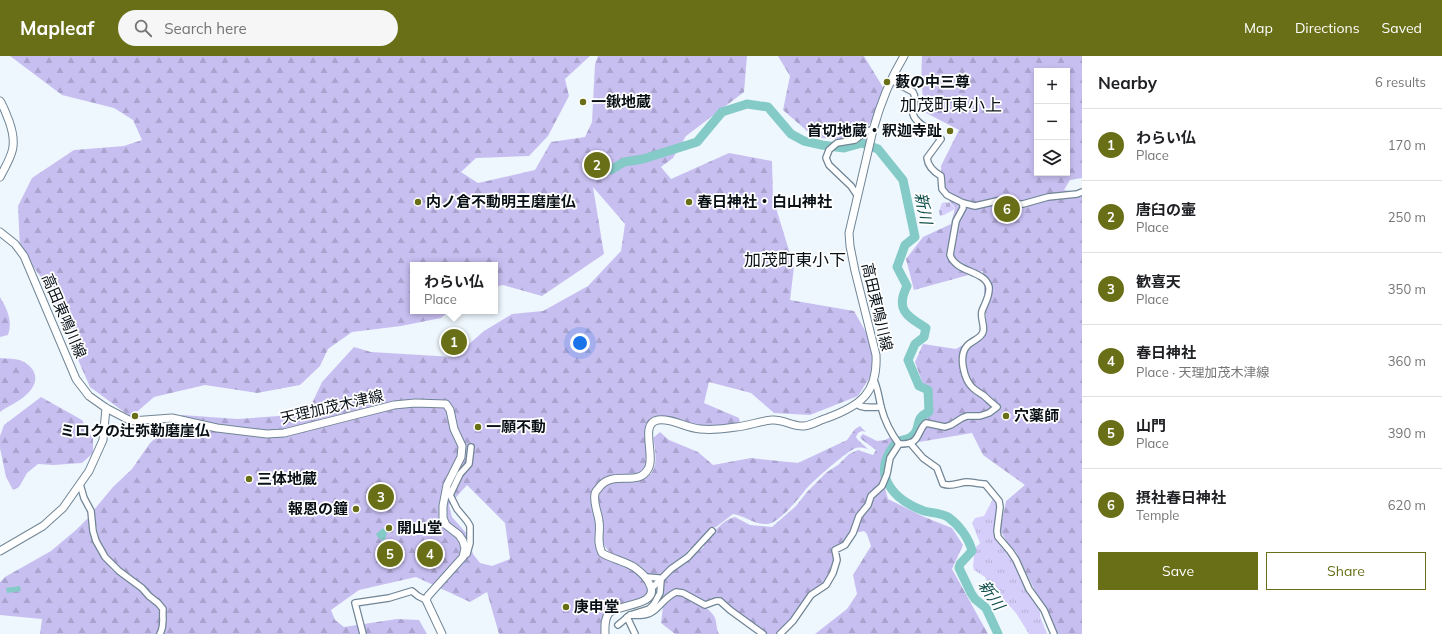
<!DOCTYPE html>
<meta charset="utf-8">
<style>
:root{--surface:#fff;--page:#f6f6f6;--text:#202124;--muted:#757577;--line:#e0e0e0;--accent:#686f16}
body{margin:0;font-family:Mulish,"Noto Sans JP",sans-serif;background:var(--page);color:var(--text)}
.controls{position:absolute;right:12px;top:12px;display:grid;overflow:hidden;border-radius:0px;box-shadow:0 2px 6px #0003}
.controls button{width:36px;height:36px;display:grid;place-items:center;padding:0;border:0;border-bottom:1px solid var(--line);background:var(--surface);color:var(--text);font:20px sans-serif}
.you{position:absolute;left:580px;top:287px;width:14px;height:14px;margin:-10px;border:3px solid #fff;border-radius:50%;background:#1a73e8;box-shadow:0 0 0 6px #1a73e833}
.badge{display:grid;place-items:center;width:26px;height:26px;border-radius:50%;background:var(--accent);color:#fff;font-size:13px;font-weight:700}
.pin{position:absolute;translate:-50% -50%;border:2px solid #fff;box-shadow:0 1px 4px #0006}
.popup{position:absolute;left:410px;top:206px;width:88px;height:52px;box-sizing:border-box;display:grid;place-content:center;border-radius:0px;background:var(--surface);filter:drop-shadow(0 1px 3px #0005);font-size:13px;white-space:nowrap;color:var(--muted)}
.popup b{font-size:15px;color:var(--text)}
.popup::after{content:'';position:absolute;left:50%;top:100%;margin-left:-8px;border:8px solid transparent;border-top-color:var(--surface)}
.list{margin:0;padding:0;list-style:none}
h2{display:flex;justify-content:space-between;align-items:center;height:52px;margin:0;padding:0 16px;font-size:17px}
h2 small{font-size:13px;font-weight:400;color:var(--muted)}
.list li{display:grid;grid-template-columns:26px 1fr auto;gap:12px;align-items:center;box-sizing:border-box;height:72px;padding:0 16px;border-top:1px solid var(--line)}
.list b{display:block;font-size:15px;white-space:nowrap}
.list p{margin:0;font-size:13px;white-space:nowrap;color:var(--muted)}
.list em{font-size:13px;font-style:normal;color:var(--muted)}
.actions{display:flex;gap:8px;padding:12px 16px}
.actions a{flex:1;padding:9px 0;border:1px solid var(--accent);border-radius:0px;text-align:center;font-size:14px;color:var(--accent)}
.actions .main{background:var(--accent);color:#fff}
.icon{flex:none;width:22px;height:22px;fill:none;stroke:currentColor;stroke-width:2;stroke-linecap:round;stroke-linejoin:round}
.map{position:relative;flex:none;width:1082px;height:578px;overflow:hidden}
header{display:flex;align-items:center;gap:24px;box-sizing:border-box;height:56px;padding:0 20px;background:var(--accent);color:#fff}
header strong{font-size:19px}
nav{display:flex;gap:22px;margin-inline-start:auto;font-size:14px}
.search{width:280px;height:36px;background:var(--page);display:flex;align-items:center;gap:10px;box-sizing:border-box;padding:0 14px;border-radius:22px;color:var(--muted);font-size:15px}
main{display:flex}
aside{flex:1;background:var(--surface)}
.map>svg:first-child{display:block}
</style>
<header>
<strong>Mapleaf</strong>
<div class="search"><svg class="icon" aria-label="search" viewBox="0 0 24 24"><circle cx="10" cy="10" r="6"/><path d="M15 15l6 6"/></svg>Search here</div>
<nav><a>Map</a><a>Directions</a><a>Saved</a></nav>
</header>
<main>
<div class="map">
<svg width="1082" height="578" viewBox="0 0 1082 578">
<defs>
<pattern id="grass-tufts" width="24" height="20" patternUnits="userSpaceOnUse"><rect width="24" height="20" fill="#d6cefa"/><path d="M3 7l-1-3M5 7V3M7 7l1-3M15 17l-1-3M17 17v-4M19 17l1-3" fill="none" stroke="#b6b0d6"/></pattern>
<pattern id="forest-firs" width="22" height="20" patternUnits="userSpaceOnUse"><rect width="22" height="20" fill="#c8bff1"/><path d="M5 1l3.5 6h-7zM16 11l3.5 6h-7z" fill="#aaa3ce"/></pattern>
<pattern id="cemetery-stones" width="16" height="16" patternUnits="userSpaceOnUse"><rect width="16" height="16" fill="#d6cefa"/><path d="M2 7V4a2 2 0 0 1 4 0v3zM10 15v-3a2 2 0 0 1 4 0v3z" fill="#b6b0d6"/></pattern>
</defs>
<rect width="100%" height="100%" fill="#eef7fe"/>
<g fill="url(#grass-tufts)">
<path d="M869 76 866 91C855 90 845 100 835 93Z"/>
<path d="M994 441 999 447 995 474 1040 551V560L1047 578H1029L1016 557 1002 542 998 535 989 530 985 521 974 514 973 510 975 492 980 487 972 467 975 462 984 460Z"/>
</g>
<g fill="url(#forest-firs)" fill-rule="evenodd">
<path d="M10 0H590L565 23 569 40 548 80 529 100 476 102 461 116 478 127 535 114 551 86 585 81 592 66 595 8 598 0H747L744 36 686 80 673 102 661 111 671 123 729 97 772 105 773 142 794 211 790 244 854 255 867 278 873 300V310L872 318 858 340 810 359 774 357 751 337 709 326 704 347 739 362 740 367C727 370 710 371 697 369 686 368 667 358 655 361 636 368 652 397 645 411 638 427 609 408 595 431 594 433 592 435 592 437 590 442 595 457 596 464 597 474 593 485 597 494 605 512 637 504 648 533 648 536 647 539 644 541 634 549 608 545 603 562 601 567 602 573 602 578H499L487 536 470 546 416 521 359 534 331 554 335 564 344 571 397 563 419 564 427 578H162L166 571 164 549 149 537 136 523 116 511 110 502 99 483 93 455 113 431 132 413 150 387 182 359 237 363 307 358 322 326 354 291 371 296 454 301 484 275 512 258 543 255 588 230 621 195 625 168 593 131 604 198 542 240 503 229 495 231V209H413V255H449L441 262 401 270 352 276 328 293 320 310 300 329 257 337 205 329 154 341 131 361 90 331 43 224 20 193 18 150 32 122 74 94 124 90 142 84 133 64 114 52 62 39ZM467 429 505 467 510 503 492 510 480 507 473 498 467 478 452 461 449 449Z"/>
<path d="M778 0H864L884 33C877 50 872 76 853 82 845 84 824 82 815 82L783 54 790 20Z"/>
<path d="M922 0H1082V122L1070 124 1064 134 1082 137V578H1056L1045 555 1016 496 1007 486 1000 474 1006 445 1025 429 983 399 972 377 919 386V362L933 356 915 306 923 288 956 293 987 275 983 215 914 234 906 203 923 181 951 168 955 152 943 136 941 110 959 74 926 57C921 38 921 20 922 0ZM1037 15H1067V117H1037Z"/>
<path d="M0 241C7 253 13 265 8 279L0 281Z"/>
<path d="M0 302C6 303 16 302 22 305 38 313 40 327 26 339 19 346 8 350 0 356Z"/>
<path d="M41 341 82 364 93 383V397L82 407 53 409 38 408 27 417 19 431 13 434 6 421 0 392V380L4 369Z"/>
<path d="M860 370 866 376 862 375 858 377 856 381 858 384 868 393C864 392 860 391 856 392 848 394 813 425 806 433 799 442 780 466 768 468 754 469 746 460 733 458L716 471H713L711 475 692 495 690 492 680 505 662 520 657 519 650 520C646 516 643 511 639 509 629 503 613 502 606 492 600 485 604 474 603 466 602 458 598 449 599 441 605 406 669 452 653 382L660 376 669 384 698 396 713 409 751 402 798 407 847 384 855 373Z"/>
<path d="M863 378 877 385 885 384 891 381 896 388 881 429 866 448 844 488 834 491 832 495 835 504 830 521 779 578H766L754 570 719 542 706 547 680 534 651 553 665 523 678 510 704 491V488C712 478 722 464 735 461L750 469 772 471 796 450 807 436 827 416 838 409 849 398 858 394 873 399 876 394 861 383 860 381Z"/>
<path d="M884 429 888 443 922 460 952 472 963 489 952 513 988 578H815L847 553 857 538 853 519 871 490 867 478 864 475 855 477 859 462 869 451 876 438Z"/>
<path d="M87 463 91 464 108 509 112 514 133 527 159 552 160 572 156 578H40L42 563 0 559V526L5 521 51 495 76 474Z"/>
<path d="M678 538C689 542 710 550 715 562 717 567 716 573 719 578H675L661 567 663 551Z"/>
</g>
<path fill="url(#cemetery-stones)" d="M946 146 947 147 950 146 955 153 944 159 940 160 939 155 942 147Z"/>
<g fill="#84cac6">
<path d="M383 472 387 477 385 484 382 485 381 483H379L376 478Z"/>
<path d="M20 530 21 535 7 537 6 532Z"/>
</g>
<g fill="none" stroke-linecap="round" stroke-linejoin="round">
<path stroke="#84cac6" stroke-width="9" d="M592 112 611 114 624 106 643 103 697 86 722 56 747 48 768 51 791 78 804 85 822 89 844 92 862 87 878 93 903 124 915 181 905 189 897 211 907 230C895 254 907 260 926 272L924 281 915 288 908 304 919 330 928 334 929 356C912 363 923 373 911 381 906 385 899 383 895 388 870 419 894 444 924 455 931 457 941 457 948 461 959 469 969 482 972 495L960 508 959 512 971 537 975 543 986 552 998 578"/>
<defs>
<g id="minor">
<path d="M891 24 913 36C918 44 911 50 913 58 916 69 933 74 941 83L927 102C928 111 934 116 941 120L942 133 947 139 963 147 975 150 1001 144 1011 148H1023L1048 141 1077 138 1082 136"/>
<path d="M857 139 851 130 829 109 826 102 829 94 837 87 855 84 866 75 873 74"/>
<path d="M874 324C878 333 879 342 881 351 885 366 890 376 899 388"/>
<path d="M856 348C863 353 873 351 881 351"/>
<path d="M911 388 923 402 937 412 943 428C951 431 958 427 966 426 972 426 979 428 985 428L999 445 1000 451 997 475 998 481 1010 495 1016 504 1029 533 1044 554 1054 578"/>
<path d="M80 428 84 442 91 455 93 475 96 485 105 501 119 515 142 532 149 540 158 547 163 553C162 563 165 568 160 578"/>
<path d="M464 500 467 498 470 487V470L467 465 457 453 450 439 460 418 469 408 471 391"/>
<path d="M652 532 671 513 688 501 712 475"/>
<path d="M630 559C660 562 655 547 676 536L683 537 705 549 716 545H720L730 554 763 578"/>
<path d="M627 561 635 578"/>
<path d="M618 569 630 559 649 553 654 548 660 537 661 524 659 522 646 521"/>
<path d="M363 578 355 547 389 542 412 535 418 540 426 544"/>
<path d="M780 578 793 565 811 539 826 529 833 517 837 504 835 494 845 489 853 477 859 460 868 449 871 440 882 430 887 418 890 402 899 388C902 388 906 388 909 387 919 386 919 372 926 367L945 371 951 369 962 362 967 360H980L989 357 997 351C992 348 988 343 983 339 980 337 976 335 973 332 964 324 958 300 967 290 972 284 981 283 983 276 985 269 980 262 982 255 985 247 990 240 989 231 985 214 956 217 950 199L956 165 963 152V147"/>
</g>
<g id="major">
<path d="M0 45C4 51 6 58 9 65 18 90 12 99 0 121"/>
<path d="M0 176 15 188 24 200 76 323 89 340 106 352 131 365 172 362 217 372 267 378 284 377 394 349 415 347 446 348 450 354 454 373 462 390 461 401 447 429 443 450V462L446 469 459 479 463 485 465 492 463 501 428 540 426 544 442 578"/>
<path d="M0 495 43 470 63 452 89 415 103 384 106 352"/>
<path d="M605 578C605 571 604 563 609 557 618 548 660 550 650 529 647 521 641 516 634 511 624 505 612 503 602 497 596 485 601 477 599 465 598 457 593 446 595 438 595 436 597 434 598 433 611 412 638 432 648 413 656 400 639 367 658 364 672 362 686 372 700 373 711 374 724 373 736 371 748 370 760 365 772 364 783 363 793 371 804 370 812 369 820 364 827 362 860 350 878 337 876 299L855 215 850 190 849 177 873 74C880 49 890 23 904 0"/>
</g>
</defs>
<use href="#minor" stroke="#708595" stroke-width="8"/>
<use href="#major" stroke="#708595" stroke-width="9"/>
<use href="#minor" stroke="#fff" stroke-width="5.5"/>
<use href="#major" stroke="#fff" stroke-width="7"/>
</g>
<g fill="#686f16" stroke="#fff" stroke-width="1.5">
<circle cx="887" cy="26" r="4"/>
<circle cx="583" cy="46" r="4"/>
<circle cx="950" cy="75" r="4"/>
<circle cx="418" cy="146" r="4"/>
<circle cx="689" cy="146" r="4"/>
<circle cx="135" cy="360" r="4"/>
<circle cx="1006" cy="360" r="4"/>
<circle cx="478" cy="371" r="4"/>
<circle cx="249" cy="423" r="4"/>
<circle cx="356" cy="453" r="4"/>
<circle cx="389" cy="472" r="4"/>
<circle cx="566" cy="551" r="4"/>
</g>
<g text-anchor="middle" stroke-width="3.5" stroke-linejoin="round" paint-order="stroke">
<g font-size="15" font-weight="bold" fill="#091117" stroke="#fff" text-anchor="start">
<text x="895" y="31">藪の中三尊</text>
<text x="591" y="51">一鍬地蔵</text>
<text x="942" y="80" text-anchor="end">首切地蔵・釈迦寺趾</text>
<text x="426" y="151">内ノ倉不動明王磨崖仏</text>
<text x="697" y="151">春日神社・白山神社</text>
<text x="1014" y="365">穴薬師</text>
<text x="486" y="376">一願不動</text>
<text x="135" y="380" text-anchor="middle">ミロクの辻弥勒磨崖仏</text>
<text x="257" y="428">三体地蔵</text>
<text x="348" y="458" text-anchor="end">報恩の鐘</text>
<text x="397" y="477">開山堂</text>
<text x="574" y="556">庚申堂</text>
</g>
<g font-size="15" fill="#091117" stroke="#fff">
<text transform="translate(877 251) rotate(77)" y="5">高田東鳴川線</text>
<text transform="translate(64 260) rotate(67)" y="5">高田東鳴川線</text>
<text transform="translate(332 351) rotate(-13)" y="5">天理加茂木津線</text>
</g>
<g font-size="16" font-style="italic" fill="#104f4c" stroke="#fff">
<text transform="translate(924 152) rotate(79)" y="6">新川</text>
<text transform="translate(992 539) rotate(56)" y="6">新川</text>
</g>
<g font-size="17" fill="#091117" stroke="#fff">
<text x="951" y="55">加茂町東小上</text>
<text x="795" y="210">加茂町東小下</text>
</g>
</g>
</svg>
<div class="controls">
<button>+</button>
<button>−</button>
<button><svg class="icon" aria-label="layers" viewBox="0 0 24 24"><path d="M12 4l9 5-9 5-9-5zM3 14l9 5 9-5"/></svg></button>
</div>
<div class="you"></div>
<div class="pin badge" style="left:454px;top:286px">1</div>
<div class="popup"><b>わらい仏</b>Place</div>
<div class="pin badge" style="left:597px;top:109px">2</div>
<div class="pin badge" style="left:381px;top:441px">3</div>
<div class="pin badge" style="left:430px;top:498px">4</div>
<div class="pin badge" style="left:390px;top:498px">5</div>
<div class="pin badge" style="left:1007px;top:153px">6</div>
</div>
<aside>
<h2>Nearby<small>6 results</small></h2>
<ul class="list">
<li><span class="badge">1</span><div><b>わらい仏</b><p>Place</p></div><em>170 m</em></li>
<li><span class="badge">2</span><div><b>唐臼の壷</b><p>Place</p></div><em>250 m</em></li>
<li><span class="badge">3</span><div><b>歓喜天</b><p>Place</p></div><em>350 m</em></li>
<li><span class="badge">4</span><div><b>春日神社</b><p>Place · 天理加茂木津線</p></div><em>360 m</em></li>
<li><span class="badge">5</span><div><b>山門</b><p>Place</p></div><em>390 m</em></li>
<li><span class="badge">6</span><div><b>摂社春日神社</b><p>Temple</p></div><em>620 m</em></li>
</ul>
<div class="actions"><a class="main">Save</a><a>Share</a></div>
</aside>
</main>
